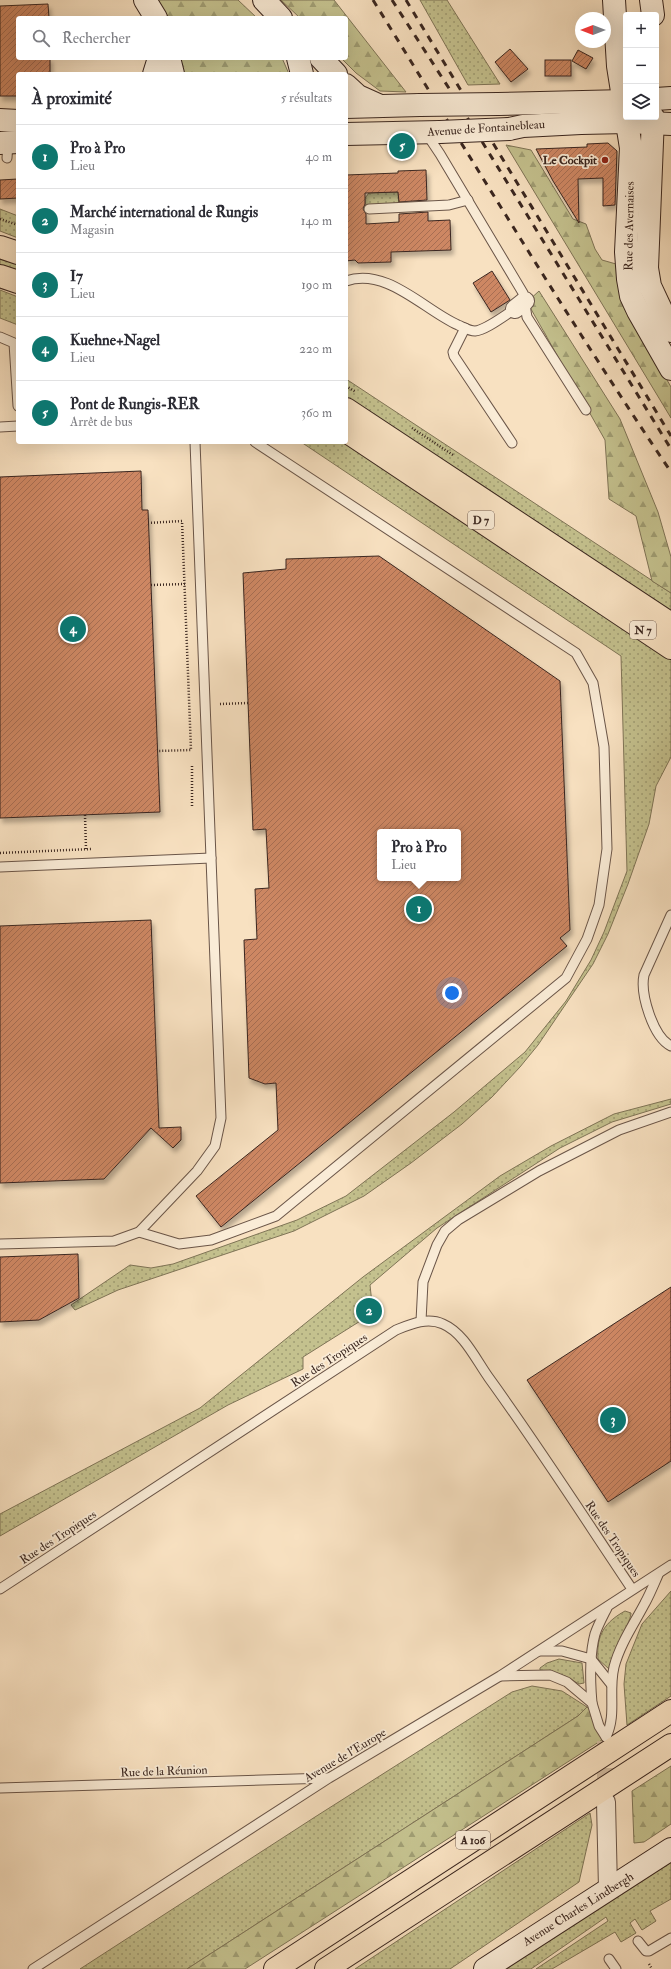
<!DOCTYPE html>
<html lang="fr">
<meta charset="utf-8">
<style>
:root{--surface:#fff;--page:#f2f2f3;--text:#2b2b33;--muted:#7c7c81;--line:#e1e1e2;--accent:#0f766e}
body{margin:0;font-family:"IM FELL Double Pica",serif;background:var(--page);color:var(--text)}
.controls{position:absolute;right:12px;top:12px;display:grid;overflow:hidden;border-radius:4px;box-shadow:0 4px 16px #0002}
.controls button{width:36px;height:36px;display:grid;place-items:center;padding:0;border:0;border-bottom:1px solid var(--line);background:var(--surface);color:var(--text);font:20px sans-serif}
.compass{position:absolute;left:575px;top:12px;width:36px;height:36px;border-radius:50%;background:var(--surface);box-shadow:0 4px 16px #0002;rotate:270deg}
.you{position:absolute;left:452px;top:993px;width:14px;height:14px;margin:-10px;border:3px solid #fff;border-radius:50%;background:#1a73e8;box-shadow:0 0 0 6px #1a73e833}
.badge{display:grid;place-items:center;width:26px;height:26px;border-radius:50%;background:var(--accent);color:#fff;font-size:13px;font-weight:700}
.pin{position:absolute;translate:-50% -50%;border:2px solid #fff;box-shadow:0 1px 4px #0006}
.popup{position:absolute;left:377px;top:829px;width:84px;height:52px;box-sizing:border-box;display:grid;place-content:center;border-radius:4px;background:var(--surface);filter:drop-shadow(0 1px 3px #0005);font-size:13px;white-space:nowrap;color:var(--muted)}
.popup b{font-size:15px;color:var(--text)}
.popup::after{content:'';position:absolute;left:50%;top:100%;margin-left:-8px;border:8px solid transparent;border-top-color:var(--surface)}
.list{margin:0;padding:0;list-style:none}
h2{display:flex;justify-content:space-between;align-items:center;height:52px;margin:0;padding:0 16px;font-size:17px}
h2 small{font-size:13px;font-weight:400;color:var(--muted)}
.list li{display:grid;grid-template-columns:26px 1fr auto;gap:12px;align-items:center;box-sizing:border-box;height:64px;padding:0 16px;border-top:1px solid var(--line)}
.list b{display:block;font-size:15px;white-space:nowrap}
.list p{margin:0;font-size:13px;white-space:nowrap;color:var(--muted)}
.list em{font-size:13px;font-style:normal;color:var(--muted)}
.icon{flex:none;width:22px;height:22px;fill:none;stroke:currentColor;stroke-width:2;stroke-linecap:round;stroke-linejoin:round}
.map{position:relative;flex:none;width:671px;height:1969px;overflow:hidden}
.search{position:absolute;background:var(--surface);box-shadow:0 4px 16px #0002;left:16px;top:16px;width:332px;height:44px;display:flex;align-items:center;gap:10px;box-sizing:border-box;padding:0 14px;border-radius:4px;color:var(--muted);font-size:15px}
.panel{position:absolute;background:var(--surface);box-shadow:0 4px 16px #0002;left:16px;top:72px;width:332px;height:372px;border-radius:4px}
.map>svg:first-child{display:block}
</style>
<div class="map">
<svg width="671" height="1969" viewBox="0 0 671 1969">
<defs>
<pattern id="grass-dots" width="8" height="8" patternUnits="userSpaceOnUse"><rect width="8" height="8" fill="#c4c18e"/><path d="M2 2h.1M6 6h.1" fill="none" stroke="#a09d73" stroke-width="1.8" stroke-linecap="round"/></pattern>
<pattern id="forest-firs" width="22" height="20" patternUnits="userSpaceOnUse"><rect width="22" height="20" fill="#c4c18e"/><path d="M5 1l3.5 6h-7zM16 11l3.5 6h-7z" fill="#a09d73"/></pattern>
<pattern id="building-hatch" width="6" height="6" patternUnits="userSpaceOnUse"><rect width="6" height="6" fill="#cd8764"/><path d="M-1 1l2-2M0 6l6-6M5 7l2-2" fill="none" stroke="#a76e52"/></pattern>
<filter id="shadow"><feDropShadow dx="2.5" dy="4.5" stdDeviation="2" flood-color="#0004"/></filter>
</defs>
<rect width="100%" height="100%" fill="#f8e1c1"/>
<filter id="stains"><feTurbulence type="fractalNoise" baseFrequency=".005" numOctaves="4"/><feColorMatrix values="0 0 0 0 .2 0 0 0 0 .09 0 0 0 0 .02 0 0 0 .5 -.17"/></filter>
<radialGradient id="worn" r=".72"><stop offset=".6" stop-color="#630" stop-opacity="0"/><stop offset="1" stop-color="#630" stop-opacity=".3"/></radialGradient>
<g fill="url(#grass-dots)" stroke="#7f7456">
<path d="M420 0H447L500 84 468 85Z"/>
<path d="M398 192 399 205 365 206V198L369 193Z"/>
<path d="M0 209 18 216V238L0 231Z"/>
<path d="M0 254 18 260V276L0 270Z"/>
<path d="M0 290 18 297V325L0 318Z"/>
<path d="M346 379 671 593V613L479 483 346 399Z"/>
<path d="M301 442H345L671 656V757L656 786 649 824 628 884 608 934 593 964 538 1045 520 1067 492 1097 462 1124 411 1163 364 1196 294 1231 118 1290 75 1310 71 1305 130 1265 151 1268 173 1264 297 1220 346 1196 454 1112 525 1052 566 1001 591 960 604 932 627 871 621 656Z"/>
<path d="M671 1099V1104L612 1122 560 1148 437 1228 370 1285 373 1313 303 1357V1369L228 1405 0 1536V1514L200 1408 363 1277 500 1176 551 1146 614 1114Z"/>
<path d="M671 1591V1696L627 1725 624 1684 626 1664 642 1624Z"/>
<path d="M625 1611 631 1613C632 1617 613 1659 610 1669H609L598 1659C596 1635 605 1622 625 1611Z"/>
<path d="M559 1659 582 1663 584 1683 579 1684 565 1676 540 1670V1668L547 1663Z"/>
<path d="M532 1686 562 1691 587 1707 578 1716 187 1969H80L315 1817 512 1692Z"/>
<path d="M590 1813 592 1825 579 1882 450 1969H355Z"/>
<path d="M671 1858V1899L650 1911 656 1921 642 1930 635 1919 630 1923 636 1933 621 1942 615 1932 552 1969H536L608 1921 606 1917 531 1969H507L530 1951Z"/>
</g>
<g fill="url(#forest-firs)" stroke="#7f7456">
<path d="M155 0H238L257 18H167V15Z"/>
<path d="M281 0H334L406 92 380 91 356 73 341 58H346V18H300Z"/>
<path d="M172 58H282L289 74H176Z"/>
<path d="M506 145 531 150 573 219 586 224 595 249 602 260 616 264 625 306 671 387V418Z"/>
<path d="M539 291 620 419 658 512 671 557V593L652 581 636 516 609 499 605 440 527 302Z"/>
<path d="M587 1707 597 1716 605 1738 245 1969H187L578 1716Z"/>
<path d="M671 1766V1824L644 1842 634 1843 632 1791Z"/>
</g>
<g fill="url(#building-hatch)" stroke="#3a261f" fill-rule="evenodd" filter="url(#shadow)">
<path d="M48 4 49 18H18V58H50V74H18V96H0V6Z"/>
<path d="M510 49 528 69 511 82 495 62Z"/>
<path d="M578 50 593 58 586 69 572 61Z"/>
<rect x="545" y="60" width="26" height="16"/>
<path d="M608 143 617 151 615 205 603 206V178L578 179 579 223 553 181 536 149 587 147V144Z"/>
<path d="M426 170 427 200 399 202 398 192 365 193V204L363 209 366 214V224L399 222V214L428 212V221L450 220 451 250 391 252V262L358 263 355 260 346 261V175L398 173V171Z"/>
<path d="M18 179V198L0 199V180Z"/>
<path d="M492 271 510 300 491 312 473 283Z"/>
<path d="M141 471 142 510H148L160 812 0 818V477Z"/>
<path d="M379 556 560 681 570 930 560 938 567 946 221 1227 196 1196 278 1130 276 1083 265 1084 249 1078 244 940 257 939 255 889 269 888 266 829 253 830 243 573 286 569V559ZM380 832H458V878H380Z"/>
<path d="M151 920 159 1128 181 1127V1140L173 1148 151 1128 104 1179 0 1183V926Z"/>
<path d="M78 1254 79 1298 39 1320 0 1322V1257Z"/>
<path d="M671 1287V1461L608 1502 527 1380Z"/>
</g>
<g fill="none" stroke-linecap="round" stroke-linejoin="round">
<path stroke="#d2bca1" stroke-width="18" stroke-dasharray="18 9" stroke-linecap="butt" d="M606 1741V1797"/>
<defs>
<g id="lane">
<path d="M426 133 440 154 523 293 527 317 586 410"/>
<path d="M7 158 8 143"/>
<path d="M369 209 449 205 468 200"/>
<path d="M346 281C387 267 424 310 458 325 463 327 469 331 475 331 486 330 505 315 515 309"/>
<path d="M465 328 453 352 454 356 512 443"/>
<path d="M0 337 14 343 18 406"/>
<path d="M0 427 18 426"/>
<path d="M0 867 211 858"/>
<path d="M671 915 644 975C640 994 653 1037 671 1046"/>
<path d="M139 1232 179 1244 211 1240 276 1216 566 978 587 939 599 905 607 849 604 747 593 683 576 653 255 442"/>
<path d="M0 1244 114 1241 139 1232 197 1171 215 1146 221 1118 195 442"/>
<path d="M421 1321 423 1282 437 1245 445 1231 458 1220 539 1171 619 1130 671 1112"/>
<path d="M0 1589 396 1330C411 1324 427 1317 443 1324 464 1333 476 1360 489 1378 539 1447 585 1519 632 1589"/>
<path d="M540 1651H562L591 1659 611 1684"/>
<path d="M501 1676 550 1675 567 1682 592 1703 599 1726 606 1737"/>
<path d="M592 1703C590 1680 589 1656 595 1634 598 1625 603 1616 607 1608"/>
<path d="M606 1737C617 1714 608 1692 614 1667 620 1644 634 1624 645 1603 650 1594 654 1584 658 1575"/>
<path d="M0 1788 328 1778"/>
<path d="M638 1941 646 1951H649L671 1938"/>
<path d="M609 1959 616 1969"/>
<path d="M33 1969 329 1778 500 1676 671 1565"/>
</g>
<g id="street">
<path d="M515 309 525 301"/>
<path d="M606 1802 608 1889"/>
</g>
<g id="secondary">
<path d="M145 0 156 18"/>
<path d="M264 0 281 18"/>
<path d="M614 0 618 66 631 148 626 252 628 279 631 296 638 311 671 369"/>
<path d="M651 0 653 15"/>
<path d="M169 58 173 74"/>
<path d="M298 58 302 74"/>
<path d="M321 58 336 74"/>
<path d="M154 74 159 58"/>
<path d="M346 85 358 96 378 105"/>
<path d="M656 99 671 98"/>
<path d="M498 104 626 101"/>
<path d="M346 107 420 105"/>
<path d="M653 117 647 268 650 286 671 331"/>
<path d="M0 120 18 121"/>
<path d="M509 129 523 126 581 123 627 122 671 124"/>
<path d="M346 134 440 132"/>
<path d="M0 143 18 142"/>
<path d="M485 1969 671 1849"/>
</g>
<g id="highway">
<path d="M0 247 18 253"/>
<path d="M0 276 18 282"/>
<path d="M346 409 671 624"/>
<path d="M346 431 671 648"/>
<path d="M275 1969 671 1711"/>
<path d="M326 1969 671 1745"/>
</g>
</defs>
<use href="#lane" stroke="#6a5548" stroke-width="11"/>
<use href="#street" stroke="#6a5548" stroke-width="20"/>
<use href="#secondary" stroke="#3a261f" stroke-width="24"/>
<use href="#highway" stroke="#3a261f" stroke-width="24"/>
<g stroke="#3a261f" stroke-width="2.5" stroke-dasharray="1 2" stroke-linecap="butt">
<path d="M0 219 18 225"/>
<path d="M346 386 356 392"/>
<path d="M412 428 453 455"/>
<path d="M148 523 182 521 191 750 157 751"/>
<path d="M151 585 185 584"/>
<path d="M220 704 248 703"/>
<path d="M192 766V806"/>
<path d="M85 815 86 849"/>
<path d="M0 853 91 849"/>
<path d="M649 1964 652 1969"/>
</g>
<use href="#lane" stroke="#faecd7" stroke-width="9"/>
<use href="#street" stroke="#faecd7" stroke-width="18"/>
<use href="#secondary" stroke="#faecd7" stroke-width="22"/>
<use href="#highway" stroke="#f8e1c1" stroke-width="22"/>
<g stroke="#3a261f" stroke-width="3" stroke-dasharray="7 7" stroke-linecap="butt">
<path d="M373 0C471 158 567 318 671 472"/>
<path d="M392 0 454 96 671 449"/>
<path d="M406 0 671 436"/>
</g>
<defs>
<g id="secondary-bridge">
<path d="M420 105 498 104"/>
<path d="M440 132 509 129"/>
</g>
</defs>
<use href="#secondary-bridge" stroke="#3a261f" stroke-width="24" stroke-linecap="butt"/>
<use href="#secondary-bridge" stroke="#faecd7" stroke-width="22"/>
</g>
<circle fill="#8f2418" stroke="#faecd7" stroke-width="1.5" cx="605" cy="160" r="4"/>
<g text-anchor="middle" stroke-width="3.5" stroke-linejoin="round" paint-order="stroke">
<g fill="#faecd7" stroke="#746156" stroke-width="1">
<rect x="468" y="511" width="26" height="18" rx="3"/>
<rect x="630" y="621" width="26" height="18" rx="3"/>
<rect x="456" y="1831" width="34" height="18" rx="3"/>
</g>
<g font-size="11" font-weight="bold" fill="#3a261f">
<text x="481" y="524">D 7</text>
<text x="643" y="634">N 7</text>
<text x="473" y="1844">A 106</text>
</g>
<g font-size="12" fill="#3a261f" stroke="#faecd7">
<text transform="translate(486 128) rotate(-4)" y="4">Avenue de Fontainebleau</text>
<text transform="translate(629 226) rotate(-89)" y="4">Rue des Avernaises</text>
<text transform="translate(329 1360) rotate(-33)" y="4">Rue des Tropiques</text>
<text transform="translate(58 1537) rotate(-33)" y="4">Rue des Tropiques</text>
<text transform="translate(613 1539) rotate(56)" y="4">Rue des Tropiques</text>
<text transform="translate(345 1755) rotate(-31)" y="4">Avenue de l'Europe</text>
<text transform="translate(164 1771) rotate(-2)" y="4">Rue de la Réunion</text>
<text transform="translate(578 1909) rotate(-32)" y="4">Avenue Charles Lindbergh</text>
</g>
<g font-size="12" font-weight="bold" fill="#3a261f" stroke="#faecd7" text-anchor="end">
<text x="597" y="164">Le Cockpit</text>
</g>
</g>
<rect width="100%" height="100%" filter="url(#stains)"/>
<rect width="100%" height="100%" fill="url(#worn)"/>
</svg>
<div class="controls">
<button>+</button>
<button>−</button>
<button><svg class="icon" aria-label="layers" viewBox="0 0 24 24"><path d="M12 4l9 5-9 5-9-5zM3 14l9 5 9-5"/></svg></button>
</div>
<svg class="compass" viewBox="-18 -18 36 36"><path d="M0-13l5 13h-10z" fill="#e53935"/><path d="M0 13l5-13h-10z" fill="#7c7c81"/></svg>
<div class="you"></div>
<div class="pin badge" style="left:419px;top:909px">1</div>
<div class="popup"><b>Pro à Pro</b>Lieu</div>
<div class="pin badge" style="left:369px;top:1311px">2</div>
<div class="pin badge" style="left:613px;top:1420px">3</div>
<div class="pin badge" style="left:73px;top:629px">4</div>
<div class="pin badge" style="left:402px;top:146px">5</div>
<div class="search"><svg class="icon" aria-label="search" viewBox="0 0 24 24"><circle cx="10" cy="10" r="6"/><path d="M15 15l6 6"/></svg>Rechercher</div>
<section class="panel">
<h2>À proximité<small>5 résultats</small></h2>
<ul class="list">
<li><span class="badge">1</span><div><b>Pro à Pro</b><p>Lieu</p></div><em>40 m</em></li>
<li><span class="badge">2</span><div><b>Marché international de Rungis</b><p>Magasin</p></div><em>140 m</em></li>
<li><span class="badge">3</span><div><b>I7</b><p>Lieu</p></div><em>190 m</em></li>
<li><span class="badge">4</span><div><b>Kuehne+Nagel</b><p>Lieu</p></div><em>220 m</em></li>
<li><span class="badge">5</span><div><b>Pont de Rungis-RER</b><p>Arrêt de bus</p></div><em>360 m</em></li>
</ul>
</section>
</div>
